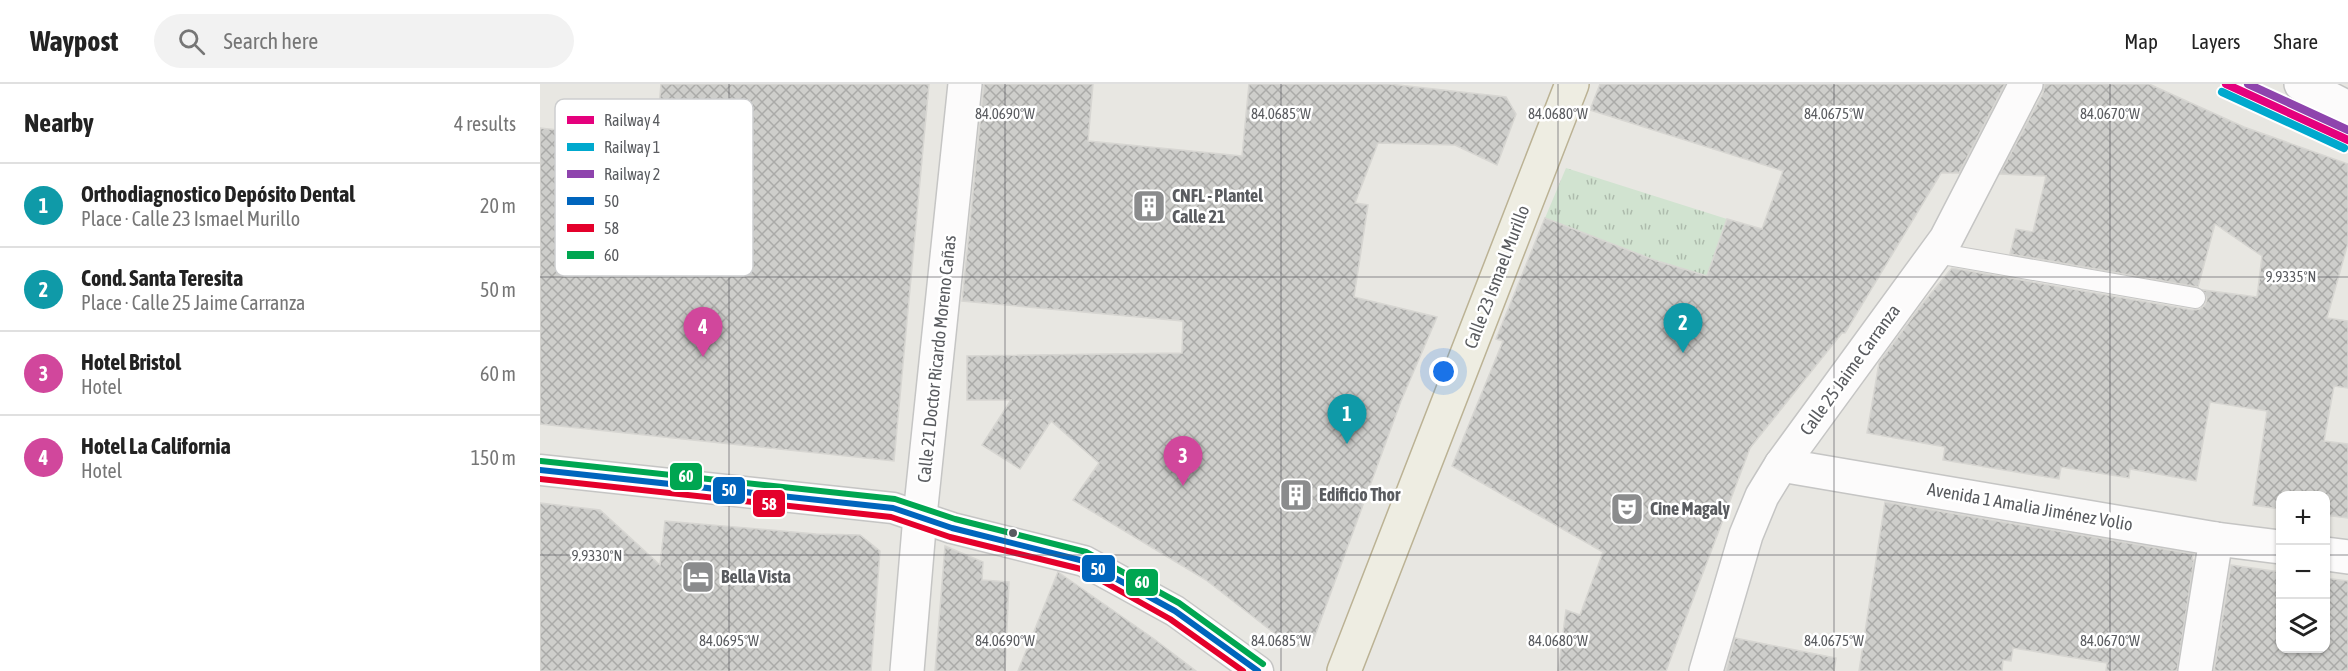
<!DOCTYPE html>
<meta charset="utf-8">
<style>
:root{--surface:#fff;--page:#f2f2f2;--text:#222;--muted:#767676;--line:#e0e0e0;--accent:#db2777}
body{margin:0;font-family:"Asap Condensed",sans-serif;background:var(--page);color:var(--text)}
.controls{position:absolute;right:18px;bottom:18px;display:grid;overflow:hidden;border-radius:12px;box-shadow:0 2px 4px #0004}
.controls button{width:54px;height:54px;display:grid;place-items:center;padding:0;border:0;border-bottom:2px solid var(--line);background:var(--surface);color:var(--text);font:30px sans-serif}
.you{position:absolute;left:904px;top:288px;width:21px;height:21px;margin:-15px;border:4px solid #fff;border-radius:50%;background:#1a73e8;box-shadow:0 0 0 9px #1a73e833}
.badge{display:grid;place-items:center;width:39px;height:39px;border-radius:50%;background:var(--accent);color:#fff;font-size:20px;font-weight:700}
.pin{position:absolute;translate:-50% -50px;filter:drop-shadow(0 2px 3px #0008)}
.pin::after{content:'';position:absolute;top:32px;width:21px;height:18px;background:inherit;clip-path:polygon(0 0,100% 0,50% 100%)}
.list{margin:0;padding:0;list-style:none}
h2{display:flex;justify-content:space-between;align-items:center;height:78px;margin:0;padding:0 24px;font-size:26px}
h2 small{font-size:20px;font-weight:400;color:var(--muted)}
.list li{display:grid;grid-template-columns:39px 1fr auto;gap:18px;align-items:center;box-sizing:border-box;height:84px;padding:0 24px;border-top:2px solid var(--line)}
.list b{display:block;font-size:22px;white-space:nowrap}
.list p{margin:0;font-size:20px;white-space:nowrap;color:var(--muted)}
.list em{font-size:20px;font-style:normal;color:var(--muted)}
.icon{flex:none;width:33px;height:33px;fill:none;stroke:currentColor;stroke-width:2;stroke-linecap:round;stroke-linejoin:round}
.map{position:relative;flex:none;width:1808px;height:587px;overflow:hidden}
header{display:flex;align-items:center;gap:36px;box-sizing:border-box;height:84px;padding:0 30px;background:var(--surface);border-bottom:2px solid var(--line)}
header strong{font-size:28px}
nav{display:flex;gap:33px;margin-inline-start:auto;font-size:21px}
.search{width:420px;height:54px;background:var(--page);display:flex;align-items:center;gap:15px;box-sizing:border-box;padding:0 21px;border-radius:33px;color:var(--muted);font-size:22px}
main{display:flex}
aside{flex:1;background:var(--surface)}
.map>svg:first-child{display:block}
</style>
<header>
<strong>Waypost</strong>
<div class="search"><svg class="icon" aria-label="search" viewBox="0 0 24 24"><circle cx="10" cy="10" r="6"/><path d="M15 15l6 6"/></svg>Search here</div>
<nav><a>Map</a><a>Layers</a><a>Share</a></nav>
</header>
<main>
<aside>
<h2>Nearby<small>4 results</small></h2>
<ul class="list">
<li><span class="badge" style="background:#0f9aa8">1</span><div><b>Orthodiagnostico Depósito Dental</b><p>Place · Calle 23 Ismael Murillo</p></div><em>20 m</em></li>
<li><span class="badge" style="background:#0f9aa8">2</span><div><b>Cond. Santa Teresita</b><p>Place · Calle 25 Jaime Carranza</p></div><em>50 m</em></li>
<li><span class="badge" style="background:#d1479c">3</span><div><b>Hotel Bristol</b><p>Hotel</p></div><em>60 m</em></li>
<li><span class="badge" style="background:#d1479c">4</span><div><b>Hotel La California</b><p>Hotel</p></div><em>150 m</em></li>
</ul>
</aside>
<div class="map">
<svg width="1808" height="587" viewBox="0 0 1808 587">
<defs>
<pattern id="grass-tufts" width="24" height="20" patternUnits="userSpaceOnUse" patternTransform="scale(1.5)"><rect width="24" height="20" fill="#d1e3d0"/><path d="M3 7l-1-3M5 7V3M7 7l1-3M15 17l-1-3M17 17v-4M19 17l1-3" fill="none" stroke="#adbbac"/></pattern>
<pattern id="building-cross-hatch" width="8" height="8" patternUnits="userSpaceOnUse" patternTransform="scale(1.5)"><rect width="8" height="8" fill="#cececb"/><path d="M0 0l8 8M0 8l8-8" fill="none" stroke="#aaaaa8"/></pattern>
</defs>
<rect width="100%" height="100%" fill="#e8e7e2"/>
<path fill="url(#grass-tufts)" d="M1026 84 1187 135 1167 192 1114 176 1005 134Z"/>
<g fill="url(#building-cross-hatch)" stroke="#d7d6d2" stroke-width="1.5">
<path d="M121 0H389L354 377 0 340V44L116 57Z"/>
<path d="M444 0H553L548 57 702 72 709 0H849L966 13 976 30 957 81 915 61 838 59 815 119 828 121 814 213 897 233 861 317 772 560 752 563 666 496 533 416 559 379 511 337 480 385 442 361 471 316H427V272L642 269 643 237 422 217Z"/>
<path d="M1060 0H1465L1419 89H1401L1305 249H1302L1210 364 1126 587H1018L1026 526 1040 531 1063 468 912 382 963 257 956 255 1005 134 1114 176 1167 192 1187 135 1222 145 1243 87 1050 26Z"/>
<path d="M1505 0H1609L1704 43 1808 80V159L1787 234 1808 237V304L1794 302 1784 357 1808 360V434L1785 431V411H1740V425L1713 421 1727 327 1670 318 1656 397 1590 385 1589 394 1521 383 1519 395 1403 376 1405 363 1327 349 1339 279 1383 219 1412 184 1653 226 1660 225 1665 221 1667 215 1663 206 1717 213 1722 172 1675 140 1658 203 1470 170 1476 145 1493 148 1506 92 1460 90 1503 9Z"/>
<path d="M1345 418 1653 470 1652 476H1654L1637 587H1566L1567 579 1473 564 1471 577 1463 576 1462 587H1319Z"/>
<path d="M0 419 60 426 120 481 125 437 276 450 320 451 340 467 331 587H0Z"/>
<path d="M405 462 443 478 442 496 469 498 465 587H395Z"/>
<path d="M1691 481 1740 488V564H1785V494L1808 497V587H1674Z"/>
<path d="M518 488 614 555 656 587H478Z"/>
<path d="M1195 554 1296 574 1294 587H1186Z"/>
</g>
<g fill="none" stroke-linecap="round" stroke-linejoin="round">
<defs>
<path id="service" d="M1396 169 1655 214"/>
<path id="pedestrian" d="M0 386 353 424 412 444 544 477 635 527 718 587"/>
<g id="minor">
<path d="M1761 0 1808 24"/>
<path d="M1241 381 1676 455 1740 463"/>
<path d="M1786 470 1808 473"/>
<path d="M367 587 380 432 425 0"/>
<path d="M1166 587 1206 451 1222 412 1241 381 1406 155 1486 0"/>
<path d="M1655 587 1676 455"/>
</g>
<path id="trunk" d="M804 587 1032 0"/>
</defs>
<use href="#service" stroke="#c5c5c4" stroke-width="22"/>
<use href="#pedestrian" stroke="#c5c5c4" stroke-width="33"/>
<use href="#minor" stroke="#c5c5c4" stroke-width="36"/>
<use href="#trunk" stroke="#bbb294" stroke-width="36"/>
<use href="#service" stroke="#fcfbfb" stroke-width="20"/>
<use href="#pedestrian" stroke="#fcfbfb" stroke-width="30"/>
<use href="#minor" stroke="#fcfbfb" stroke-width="33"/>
<use href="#trunk" stroke="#eeede2" stroke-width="33"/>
<defs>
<path id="bus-1" d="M0 386 353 424 412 444 544 477 635 527 718 587"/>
<path id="bus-2" d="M0 395 351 433 410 453 541 485 630 535 703 587"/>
<path id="bus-3" d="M1 377 355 415 415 435 546 468 639 519 723 580"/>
</defs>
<use href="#bus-1" stroke="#fff" stroke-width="10"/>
<use href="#bus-2" stroke="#fff" stroke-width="10"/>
<use href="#bus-3" stroke="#fff" stroke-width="10"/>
<use href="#bus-1" stroke="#0065bd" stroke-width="6"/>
<use href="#bus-2" stroke="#e4002b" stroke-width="6"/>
<use href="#bus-3" stroke="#00a651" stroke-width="6"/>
<defs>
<path id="rail-1" d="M1686 0 1808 56"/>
<path id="rail-2" d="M1682 8 1804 64"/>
<path id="rail-3" d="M1708 0 1808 46"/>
</defs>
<use href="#rail-1" stroke="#fff" stroke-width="12"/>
<use href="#rail-2" stroke="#fff" stroke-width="12"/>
<use href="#rail-3" stroke="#fff" stroke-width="12"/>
<use href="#rail-1" stroke="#e5007d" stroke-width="8"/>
<use href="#rail-2" stroke="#00a9ce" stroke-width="8"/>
<use href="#rail-3" stroke="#8e44ad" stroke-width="8"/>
</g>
<path fill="none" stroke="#595b5f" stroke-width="1.5" stroke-opacity="0.45" d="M189 0V587M465 0V587M741 0V587M1018 0V587M1294 0V587M1570 0V587M0 193H1808M0 471H1740M1786 471H1808"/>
<defs>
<symbol id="building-square" viewBox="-11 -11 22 22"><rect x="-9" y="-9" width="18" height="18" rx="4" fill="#8b8c8d" stroke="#fff"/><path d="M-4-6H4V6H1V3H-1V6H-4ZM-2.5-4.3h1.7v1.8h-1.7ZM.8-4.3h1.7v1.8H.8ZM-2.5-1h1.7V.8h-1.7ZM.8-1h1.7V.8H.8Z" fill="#fff"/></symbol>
<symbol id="theatre-square" viewBox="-11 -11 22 22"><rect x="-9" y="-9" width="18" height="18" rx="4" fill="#8b8c8d" stroke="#fff"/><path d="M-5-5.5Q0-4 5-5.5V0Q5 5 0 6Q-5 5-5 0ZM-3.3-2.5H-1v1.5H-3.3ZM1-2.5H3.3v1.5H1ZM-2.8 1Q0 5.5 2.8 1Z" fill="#fff"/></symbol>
<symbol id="hotel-square" viewBox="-11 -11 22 22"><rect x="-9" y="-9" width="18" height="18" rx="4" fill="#8b8c8d" stroke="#fff"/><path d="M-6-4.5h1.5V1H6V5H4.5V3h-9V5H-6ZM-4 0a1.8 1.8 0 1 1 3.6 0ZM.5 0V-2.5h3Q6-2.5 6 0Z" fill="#fff"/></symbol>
</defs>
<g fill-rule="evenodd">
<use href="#building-square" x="590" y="103" width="38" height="38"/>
<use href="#building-square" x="737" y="392" width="38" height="38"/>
<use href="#theatre-square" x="1068" y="406" width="38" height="38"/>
<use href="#hotel-square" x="139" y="474" width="38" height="38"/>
</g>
<circle fill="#595b5f" stroke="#fff" stroke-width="2" cx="473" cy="449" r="5"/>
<g text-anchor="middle" stroke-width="5" stroke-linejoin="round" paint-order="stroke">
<g font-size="18" font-weight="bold" fill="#595b5f" stroke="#fff" text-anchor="start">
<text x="632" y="118">CNFL - Plantel<tspan x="632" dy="21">Calle 21</tspan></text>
<text x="779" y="417">Edificio Thor</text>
<text x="1110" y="431">Cine Magaly</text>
<text x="181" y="499">Bella Vista</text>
</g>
<g font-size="18" fill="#595b5f" stroke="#fff">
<text transform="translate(957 193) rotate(-69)" y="6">Calle 23 Ismael Murillo</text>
<text transform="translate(397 275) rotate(-84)" y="6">Calle 21 Doctor Ricardo Moreno Cañas</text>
<text transform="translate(1310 286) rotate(-54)" y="6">Calle 25 Jaime Carranza</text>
<text transform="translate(1490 423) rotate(10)" y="6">Avenida 1 Amalia Jiménez Volio</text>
</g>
</g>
<rect x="15" y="15" width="198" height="177" rx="9" fill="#fff" stroke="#cdcecf" stroke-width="1.5"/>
<rect x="27" y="32" width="27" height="8" fill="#e5007d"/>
<rect x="27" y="59" width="27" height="8" fill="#00a9ce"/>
<rect x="27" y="86" width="27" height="8" fill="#8e44ad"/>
<rect x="27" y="113" width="27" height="8" fill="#0065bd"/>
<rect x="27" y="140" width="27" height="8" fill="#e4002b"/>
<rect x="27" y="167" width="27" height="8" fill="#00a651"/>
<g font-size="16" fill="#595b5f">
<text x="64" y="42">Railway 4</text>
<text x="64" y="69">Railway 1</text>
<text x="64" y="96">Railway 2</text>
<text x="64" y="123">50</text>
<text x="64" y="150">58</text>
<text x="64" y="177">60</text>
</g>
<g font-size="15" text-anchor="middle" fill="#595b5f" stroke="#fff" stroke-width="5" stroke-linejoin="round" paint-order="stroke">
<text x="465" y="35">84.0690°W</text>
<text x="741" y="35">84.0685°W</text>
<text x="1018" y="35">84.0680°W</text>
<text x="1294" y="35">84.0675°W</text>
<text x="1570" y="35">84.0670°W</text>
<text x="1751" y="198">9.9335°N</text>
<text x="57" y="477">9.9330°N</text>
<text x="189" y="562">84.0695°W</text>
<text x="465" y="562">84.0690°W</text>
<text x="741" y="562">84.0685°W</text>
<text x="1018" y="562">84.0680°W</text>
<text x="1294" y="562">84.0675°W</text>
<text x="1570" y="562">84.0670°W</text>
</g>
<g stroke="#fff" stroke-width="2">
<rect x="129" y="378" width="34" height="29" rx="6" fill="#00a651"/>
<rect x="172" y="392" width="34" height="29" rx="6" fill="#0065bd"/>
<rect x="212" y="405" width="34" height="29" rx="6" fill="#e4002b"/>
<rect x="541" y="470" width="35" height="29" rx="6" fill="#0065bd"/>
<rect x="585" y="484" width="34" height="29" rx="6" fill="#00a651"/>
</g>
<g font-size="16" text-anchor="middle" font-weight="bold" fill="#fff">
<text x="146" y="398">60</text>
<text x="189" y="412">50</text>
<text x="229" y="426">58</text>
<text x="558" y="491">50</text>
<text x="602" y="504">60</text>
</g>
</svg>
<div class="controls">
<button>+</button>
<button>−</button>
<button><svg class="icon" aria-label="layers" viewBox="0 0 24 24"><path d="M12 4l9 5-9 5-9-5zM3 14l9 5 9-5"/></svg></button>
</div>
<div class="you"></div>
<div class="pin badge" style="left:807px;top:360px;background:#0f9aa8">1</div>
<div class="pin badge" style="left:1143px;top:269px;background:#0f9aa8">2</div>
<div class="pin badge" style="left:643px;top:402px;background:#d1479c">3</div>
<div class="pin badge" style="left:163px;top:273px;background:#d1479c">4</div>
</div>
</main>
